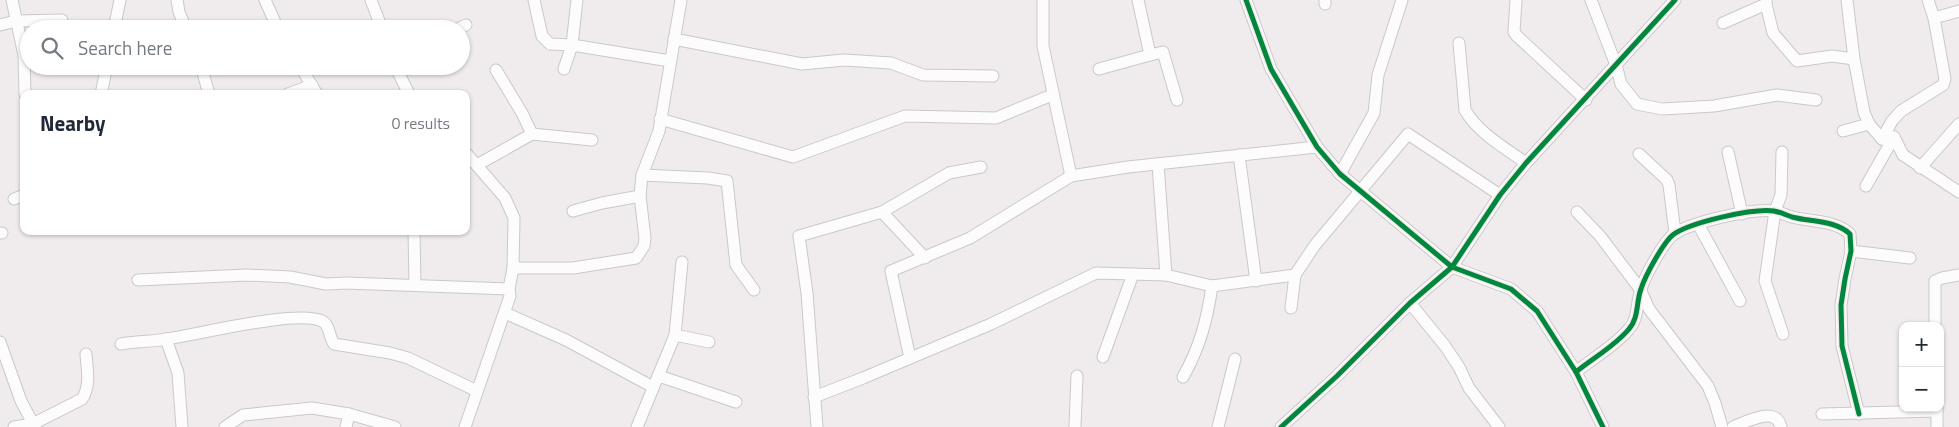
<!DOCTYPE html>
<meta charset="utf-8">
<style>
:root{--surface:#fff;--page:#f2f2f3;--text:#1f2937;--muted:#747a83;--line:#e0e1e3}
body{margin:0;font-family:"Titillium Web",sans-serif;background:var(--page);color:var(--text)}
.controls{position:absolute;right:15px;bottom:15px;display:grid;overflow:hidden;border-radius:10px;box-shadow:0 1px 4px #0004}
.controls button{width:45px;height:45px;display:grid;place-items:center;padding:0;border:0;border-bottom:1px solid var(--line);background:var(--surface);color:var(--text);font:25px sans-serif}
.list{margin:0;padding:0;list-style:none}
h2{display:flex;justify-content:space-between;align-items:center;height:65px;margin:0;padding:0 20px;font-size:21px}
h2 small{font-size:16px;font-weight:400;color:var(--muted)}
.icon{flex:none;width:28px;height:28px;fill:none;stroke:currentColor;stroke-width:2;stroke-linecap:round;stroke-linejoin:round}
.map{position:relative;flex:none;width:1959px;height:427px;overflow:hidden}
.search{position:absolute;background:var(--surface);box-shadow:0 1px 4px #0004;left:20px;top:20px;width:450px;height:55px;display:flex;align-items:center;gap:12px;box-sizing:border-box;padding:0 18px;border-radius:28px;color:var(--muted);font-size:19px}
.panel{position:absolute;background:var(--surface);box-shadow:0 1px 4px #0004;left:20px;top:90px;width:450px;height:145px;border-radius:10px}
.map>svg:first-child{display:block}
</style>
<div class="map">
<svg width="1959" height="427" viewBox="0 0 1959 427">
<rect width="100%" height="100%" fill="#f0ebec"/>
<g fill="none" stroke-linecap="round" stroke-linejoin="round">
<defs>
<g id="minor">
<path d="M12 0 24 55 25 94"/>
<path d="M177 0 179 12 186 29"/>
<path d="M265 0 278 29"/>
<path d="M371 0 382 29"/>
<path d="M534 0 542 36 550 44 572 45 670 61"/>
<path d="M1043 0V46L1071 176"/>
<path d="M1138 0 1150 55 1163 52 1177 100"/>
<path d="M1246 0 1271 69 1317 147 1340 174 1452 267 1511 289 1537 311 1576 372 1603 427"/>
<path d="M1516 0 1514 32 1517 36 1586 100"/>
<path d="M1591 0 1616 65 1621 84 1637 104 1662 109 1714 106 1777 95 1816 100"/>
<path d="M1847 0 1854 59 1864 112 1869 124 1882 139 1894 137 1903 155 1959 192"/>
<path d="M1325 4V0"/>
<path d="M1766 4 1773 33 1797 61 1832 56 1854 59"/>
<path d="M1934 18 1959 11"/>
<path d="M1723 23 1766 4V0"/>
<path d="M0 25 16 21 62 20"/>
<path d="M114 29 120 0"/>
<path d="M458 29 466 25"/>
<path d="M674 39 802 64 844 60 891 63 923 75 993 76"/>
<path d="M1459 43 1465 110C1478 133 1505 148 1526 163"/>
<path d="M201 66 209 94"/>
<path d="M300 66 317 94"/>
<path d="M395 66 409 94"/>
<path d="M564 69 572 45 577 0"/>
<path d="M1099 69 1150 55"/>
<path d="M496 70 522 113 532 134"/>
<path d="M101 94 107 66"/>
<path d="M288 94 312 85"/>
<path d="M660 119 793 157 905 116 996 118 1052 95"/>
<path d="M1843 131 1869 124"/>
<path d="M1882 139 1892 121 1901 111 1943 85 1945 79 1934 18 1928 0"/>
<path d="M1728 152 1742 214"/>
<path d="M1782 152 1781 195 1775 211 1765 281 1783 334"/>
<path d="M1639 154 1667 180 1669 185 1675 233"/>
<path d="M1239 155 1256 281"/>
<path d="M1158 164 1166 275"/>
<path d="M477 165 532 134 592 140"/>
<path d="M1920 168 1959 124"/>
<path d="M1340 174 1374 113 1378 75 1402 0"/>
<path d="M642 175 708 178 727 181 736 265 754 290"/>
<path d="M1866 186 1894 137"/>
<path d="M14 199 24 195"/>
<path d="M573 211 602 203 640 196"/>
<path d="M882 212 925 258"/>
<path d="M1577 212 1600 236 1640 289 1649 309 1708 386 1715 403 1722 427"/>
<path d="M1698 224 1740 301"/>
<path d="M414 231 415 285"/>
<path d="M0 233H2"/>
<path d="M1851 251 1910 258"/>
<path d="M513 268H573L636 258 644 246 645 238 640 196 642 175 659 131 681 0"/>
<path d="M138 280 247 275 290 277 326 284 346 283 509 289"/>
<path d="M1410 303 1445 346 1459 367 1469 388 1499 427"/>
<path d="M1291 308 1295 275 1315 245 1408 134 1500 195"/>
<path d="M505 313 566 340 653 387"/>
<path d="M1935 326V281L1942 278 1959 275"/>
<path d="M675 335 709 342"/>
<path d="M166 339 178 373 182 427"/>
<path d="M0 342 21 401 35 427"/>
<path d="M121 344C136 341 151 342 166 339 197 335 297 309 322 321 330 325 329 337 334 344L390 353 408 358 477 391"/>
<path d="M1103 357 1133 274"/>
<path d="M910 358 891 271 970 238 1071 176 1128 167 1317 147"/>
<path d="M1576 372C1593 358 1615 346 1629 329 1639 318 1636 302 1641 289 1645 276 1664 241 1674 234 1692 222 1753 208 1774 211 1780 212 1786 215 1792 217 1811 222 1835 220 1850 234L1851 251 1845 279 1841 305 1842 346 1859 414"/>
<path d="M659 376 736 402"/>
<path d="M1183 377C1200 347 1207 320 1212 286"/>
<path d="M814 397 863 378 991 324 1096 273 1166 275 1212 286 1295 275"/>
<path d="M1822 414 1937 411"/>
<path d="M14 427 33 424 82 399C91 386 87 369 86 354"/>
<path d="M225 427 243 415 312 408 349 414 395 427"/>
<path d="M346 427 349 414"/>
<path d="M465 427 510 296 509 289 513 268 514 218 505 198 466 153"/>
<path d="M637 427 675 335 682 262"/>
<path d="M817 427 807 293 799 236 882 212 949 173 981 167"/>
<path d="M1075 427 1077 376"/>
<path d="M1218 427 1235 359"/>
<path d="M1281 427 1337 376 1410 303 1452 267 1500 195 1526 163 1675 0"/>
<path d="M1733 427C1746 422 1776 405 1781 427"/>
<path d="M1937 427V408"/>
</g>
</defs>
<use href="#minor" stroke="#ccc8c9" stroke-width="13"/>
<use href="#minor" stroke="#fdfcfc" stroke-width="11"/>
<defs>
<g id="cycleway">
<path d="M1246 0 1271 69 1317 147 1340 174 1452 267 1511 289 1537 311 1576 372 1603 427"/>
<path d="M1576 372C1593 358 1615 346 1629 329 1639 318 1636 302 1641 289 1645 276 1664 241 1674 234 1692 222 1753 208 1774 211 1780 212 1786 215 1792 217 1811 222 1835 220 1850 234L1851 251 1845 279 1841 305 1842 346 1859 414"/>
<path d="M1281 427 1337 376 1410 303 1452 267 1500 195 1526 163 1675 0"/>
</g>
</defs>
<use href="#cycleway" stroke="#f2e9eb" stroke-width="8"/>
<use href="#cycleway" stroke="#00873e" stroke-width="5"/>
</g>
</svg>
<div class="controls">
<button>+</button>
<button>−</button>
</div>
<div class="search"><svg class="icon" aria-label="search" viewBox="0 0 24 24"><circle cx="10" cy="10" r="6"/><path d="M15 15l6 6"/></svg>Search here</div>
<section class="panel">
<h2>Nearby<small>0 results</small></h2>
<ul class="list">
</ul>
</section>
</div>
